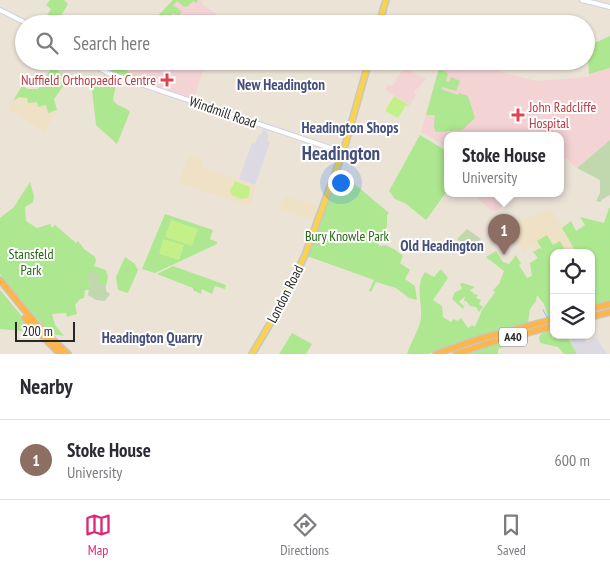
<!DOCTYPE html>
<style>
:root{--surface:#fff;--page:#f7f7f7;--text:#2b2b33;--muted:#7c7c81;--line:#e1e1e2;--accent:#db2777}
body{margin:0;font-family:"PT Sans Narrow",sans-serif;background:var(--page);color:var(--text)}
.controls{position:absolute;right:15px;bottom:15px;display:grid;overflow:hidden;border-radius:10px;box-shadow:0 1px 4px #0004}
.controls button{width:45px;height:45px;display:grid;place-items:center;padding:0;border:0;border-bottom:1px solid var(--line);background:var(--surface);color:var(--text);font:25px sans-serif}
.scale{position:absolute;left:15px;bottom:12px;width:60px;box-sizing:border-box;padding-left:5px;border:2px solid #272727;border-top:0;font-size:14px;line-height:18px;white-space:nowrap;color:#272727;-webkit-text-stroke:4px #fff;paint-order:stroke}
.you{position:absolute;left:340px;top:182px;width:18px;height:18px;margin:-12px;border:4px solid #fff;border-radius:50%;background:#1a73e8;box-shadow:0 0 0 8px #1a73e833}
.badge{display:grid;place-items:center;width:32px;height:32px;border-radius:50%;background:var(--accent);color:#fff;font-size:16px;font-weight:700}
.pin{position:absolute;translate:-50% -41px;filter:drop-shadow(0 1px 2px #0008)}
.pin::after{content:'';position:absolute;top:26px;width:18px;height:15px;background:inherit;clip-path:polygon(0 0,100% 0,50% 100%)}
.popup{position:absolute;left:444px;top:132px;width:120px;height:65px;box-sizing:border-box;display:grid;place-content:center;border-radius:10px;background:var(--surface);filter:drop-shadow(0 1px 4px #0005);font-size:16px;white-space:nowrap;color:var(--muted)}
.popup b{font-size:19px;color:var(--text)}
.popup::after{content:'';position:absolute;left:50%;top:100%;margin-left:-10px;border:10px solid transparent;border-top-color:var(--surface)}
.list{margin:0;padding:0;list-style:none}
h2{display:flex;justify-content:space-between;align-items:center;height:65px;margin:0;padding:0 20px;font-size:21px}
h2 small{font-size:16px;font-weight:400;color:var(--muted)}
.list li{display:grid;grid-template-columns:32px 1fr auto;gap:15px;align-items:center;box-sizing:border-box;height:80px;padding:0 20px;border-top:1px solid var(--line)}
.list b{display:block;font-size:19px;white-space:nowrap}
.list p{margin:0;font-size:16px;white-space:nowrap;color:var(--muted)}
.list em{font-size:16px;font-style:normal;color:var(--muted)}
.icon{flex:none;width:28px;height:28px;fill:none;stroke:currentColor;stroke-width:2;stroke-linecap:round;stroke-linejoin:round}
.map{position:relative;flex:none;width:610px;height:354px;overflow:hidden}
.search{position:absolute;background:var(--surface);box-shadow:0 1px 4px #0004;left:15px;right:15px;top:15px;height:55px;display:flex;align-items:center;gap:12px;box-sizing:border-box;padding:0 18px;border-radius:28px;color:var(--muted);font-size:19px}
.sheet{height:145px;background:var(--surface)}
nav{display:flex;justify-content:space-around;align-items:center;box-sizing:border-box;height:70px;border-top:1px solid var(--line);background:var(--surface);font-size:14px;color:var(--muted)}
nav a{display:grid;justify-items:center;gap:2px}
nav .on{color:var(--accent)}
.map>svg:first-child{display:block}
</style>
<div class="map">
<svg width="610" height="354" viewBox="0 0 610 354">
<rect width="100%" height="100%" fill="#ece3d7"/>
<g fill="#dcd9e3">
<path d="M263 129 268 131 266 134 269 135 267 141 270 142 255 185 239 179 252 143 255 144 259 134 261 135Z"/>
<path d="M566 335H582L587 343 596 337 607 354H577Z"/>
</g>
<g fill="#efe1c5">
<path d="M68 77 69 78 54 99 57 110 44 132 8 109 22 86 28 89H38L44 79Z"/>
<path d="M189 156 204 159 202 167 256 186 250 206 178 183Z"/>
<path d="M284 195 320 207 315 221 279 209Z"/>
<path d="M551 209 562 227 571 221 575 250 570 253H554L532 276 530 263 538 258 532 249 534 247 532 245 524 252 515 236 512 224Z"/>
</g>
<g fill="#f4d3d5">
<path d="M173 0H202L203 5 227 21 228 24H150Z"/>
<path d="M115 61H215L214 68H204L193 100 111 72 110 67Z"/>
<path d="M441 61H476L504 73 537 81 586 77 590 76 589 74 610 68V140L576 168 568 159 565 158 560 161V136H448V147L421 132Z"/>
<path d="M404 68 426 79 415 91 414 93 416 94 410 105 385 90 388 85 392 86Z"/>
<path d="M473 194H518L510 198 497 211 491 210Z"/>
</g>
<g fill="#ade78f" fill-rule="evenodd">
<path d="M50 0H64L68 4 56 24H47L49 22 44 20 51 9 46 5Z"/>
<path d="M173 0H197L198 1 196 3 193 1 188 6 184 7 177 1 173 6 176 7 182 12 174 20 178 16 176 14 175 15 173 13 170 16 167 14 163 19 167 22V23L161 24 159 22 160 24H150Z"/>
<path d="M610 36V68L589 74 588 58 592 53V44Z"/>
<path d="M115 61H121L126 70 134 76 135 74 136 79 134 80 111 72 110 67Z"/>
<path d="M441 61H443V70L448 74 446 81 449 82 451 77 460 81 456 91 442 87 441 89 458 95 459 93 468 96 475 118 462 130 436 132 434 127 435 115H426Z"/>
<path d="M52 67 69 78 54 99 57 110 48 113 46 105 38 107 37 102 28 103 27 98 19 97 13 101 22 86 28 89H38Z"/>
<path d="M104 75 117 79 113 100C117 107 125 106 130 112L117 144 96 125 92 89Z"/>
<path d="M420 135 448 152V174L446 173 444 176H448L447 191 426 220 405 203 395 199 389 191Z"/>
<path d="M30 182 34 196 33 202 25 207 26 221 37 228 50 224 52 228 55 225 76 243 78 241 84 249 95 257 96 261 94 266 106 270 108 277 106 286 97 282 99 275 90 283 89 290H85L84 298 80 299 75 305 77 314 67 317 66 313 52 314 55 325 64 336 51 334 27 308 0 274V218L14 207Z"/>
<path d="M333 182H352L389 213 387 215V226L383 235 379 234 377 243 380 246 385 245 394 249 403 256 400 263 410 270 405 279 415 286 417 300 409 298 396 288 376 282 371 292 369 291 374 280 307 256 320 226Z"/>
<path d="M609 208H610V302L591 307V253H570L575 250 562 228 571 221 576 231 585 225 580 217 604 223Z"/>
<path d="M165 214 213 230 210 239 217 242V244L155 273 142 269Z"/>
<path d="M547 235 553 245 560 241 567 253H554V317L482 335 428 354H407C411 341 421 327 421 316 422 300 415 287 425 272L434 277 441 269 448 278 433 300 442 306 443 317 451 322 453 319 458 321 461 318 468 328 472 325 475 327 482 310 494 294 495 292 493 290 499 284 504 271 486 257 496 251 503 262 509 264 516 255 521 264 519 265 527 278 532 276 530 263 538 258 533 252 540 248 543 251 537 241ZM537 295 544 304 548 318 528 322 530 309 536 301Z"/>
<path d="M125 257 135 264 138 270 128 293 118 290 116 277Z"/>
<path d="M173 266 226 285 225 289 215 286 212 294 202 289 201 294 193 290V288L157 274Z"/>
<path d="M463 283 475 287 470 290 474 294 478 295 476 298 481 300 479 304 483 307 479 312 476 307 470 306 466 301H464L465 296 459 302 464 306 463 309 452 299 455 292 460 290 462 288 460 284Z"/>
<path d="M0 290 35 332 0 329Z"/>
<path d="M549 331 553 338 557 335H566L577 354H564L558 347 540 343 539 337 541 334Z"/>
<path d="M292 333 312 344 306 354H279Z"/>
<path d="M516 339 518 344 500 348 498 350V354H459Z"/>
</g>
<g fill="#c1d7ad">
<path d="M610 140V195L603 199 600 202 596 201 600 193V180L577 168Z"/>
<path d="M467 229 481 239 467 248 457 239Z"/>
<path d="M90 271 100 275 97 282 106 286V291L110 294 105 301 96 300 88 295 90 283 86 279Z"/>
</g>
<g fill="#c4f089">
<path d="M394 96 409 105 408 106 406 105 398 118 385 111Z"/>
<path d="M234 181 250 187 249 195 247 198 241 199 232 195 230 190 234 184Z"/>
<path d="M171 220 198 229 192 246 165 237Z"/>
<path d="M163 239 184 245 179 260 159 254Z"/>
</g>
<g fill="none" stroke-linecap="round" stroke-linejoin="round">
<path stroke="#61cff7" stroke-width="1" d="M543 310 547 317 554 315"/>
<defs>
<g id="secondary">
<path d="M582 0 610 7"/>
<path d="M0 10 28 24"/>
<path d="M87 61 108 73 342 152"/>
</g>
<g id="primary">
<path d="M379 24 386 0"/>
<path d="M252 354 280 307 305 255 344 149 369 61"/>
</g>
<g id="trunk">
<path d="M0 280 36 324 68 354"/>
<path d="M591 309 610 304"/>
<path d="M591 317 610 312"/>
<path d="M25 318 60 354"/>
<path d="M436 354 479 339 554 319"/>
<path d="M456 354 492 342 554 326"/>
</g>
</defs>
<use href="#secondary" stroke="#cdd1e2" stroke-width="6"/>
<use href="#primary" stroke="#c7c7c7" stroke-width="8"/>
<use href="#trunk" stroke="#c7c7c7" stroke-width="8"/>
<use href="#secondary" stroke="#fff" stroke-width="4"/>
<use href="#primary" stroke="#fbd24d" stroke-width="5"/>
<use href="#trunk" stroke="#fdb64e" stroke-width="5.5"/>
</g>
<g fill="#e0444e" stroke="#fff" stroke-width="2">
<path d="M164.5 72.5h5v5h5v5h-5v5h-5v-5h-5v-5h5z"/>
<path d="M515.5 107.5h5v5h5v5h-5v5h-5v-5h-5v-5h5z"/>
</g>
<g text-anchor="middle" stroke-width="4" stroke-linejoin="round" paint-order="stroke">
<rect fill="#fff" stroke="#686868" stroke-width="1" x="499" y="327.5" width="28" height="19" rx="4"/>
<g font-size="12" font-weight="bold" fill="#272727">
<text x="513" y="341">A40</text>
</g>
<g font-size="14" fill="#be3a42" stroke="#fff" text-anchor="end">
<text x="156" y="85">Nuffield Orthopaedic Centre</text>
<text x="529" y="112" text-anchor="start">John Radcliffe<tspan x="529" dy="16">Hospital</tspan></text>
</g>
<g font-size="14" fill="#272727" stroke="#fff">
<text transform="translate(223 112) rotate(19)" y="5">Windmill Road</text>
<text transform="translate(285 294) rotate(-63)" y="5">London Road</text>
</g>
<g font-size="14" fill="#256814" stroke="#fff">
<text x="347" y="241">Bury Knowle Park</text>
<text x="31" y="259">Stansfeld<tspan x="31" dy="16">Park</tspan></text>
</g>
<g font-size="15" font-weight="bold" fill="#454f7b" stroke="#fff">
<text x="281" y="90">New Headington</text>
<text x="350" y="133">Headington Shops</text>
<text x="442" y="251">Old Headington</text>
<text x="152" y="343">Headington Quarry</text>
</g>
<g font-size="19" font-weight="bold" fill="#454f7b" stroke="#fff">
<text x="341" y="160">Headington</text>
</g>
</g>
</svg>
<div class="controls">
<button><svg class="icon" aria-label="locate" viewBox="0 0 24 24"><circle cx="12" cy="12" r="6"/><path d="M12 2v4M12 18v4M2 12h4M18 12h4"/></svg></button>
<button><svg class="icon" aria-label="layers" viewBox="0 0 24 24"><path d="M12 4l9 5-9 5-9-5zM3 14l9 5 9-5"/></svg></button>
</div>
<div class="scale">200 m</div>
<div class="you"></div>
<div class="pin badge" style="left:504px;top:255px;background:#8d6e63">1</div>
<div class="popup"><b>Stoke House</b>University</div>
<div class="search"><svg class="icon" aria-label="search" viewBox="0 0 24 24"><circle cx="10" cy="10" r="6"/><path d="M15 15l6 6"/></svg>Search here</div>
</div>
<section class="sheet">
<h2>Nearby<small></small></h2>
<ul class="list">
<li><span class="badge" style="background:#8d6e63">1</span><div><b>Stoke House</b><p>University</p></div><em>600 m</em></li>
</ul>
</section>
<nav>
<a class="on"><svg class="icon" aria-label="map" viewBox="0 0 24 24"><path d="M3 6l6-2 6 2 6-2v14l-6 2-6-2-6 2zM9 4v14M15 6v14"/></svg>Map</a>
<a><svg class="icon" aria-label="directions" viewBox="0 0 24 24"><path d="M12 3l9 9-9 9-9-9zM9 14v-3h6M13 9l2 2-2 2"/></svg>Directions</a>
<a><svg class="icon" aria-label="saved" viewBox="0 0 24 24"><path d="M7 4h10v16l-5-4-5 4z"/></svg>Saved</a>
</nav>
